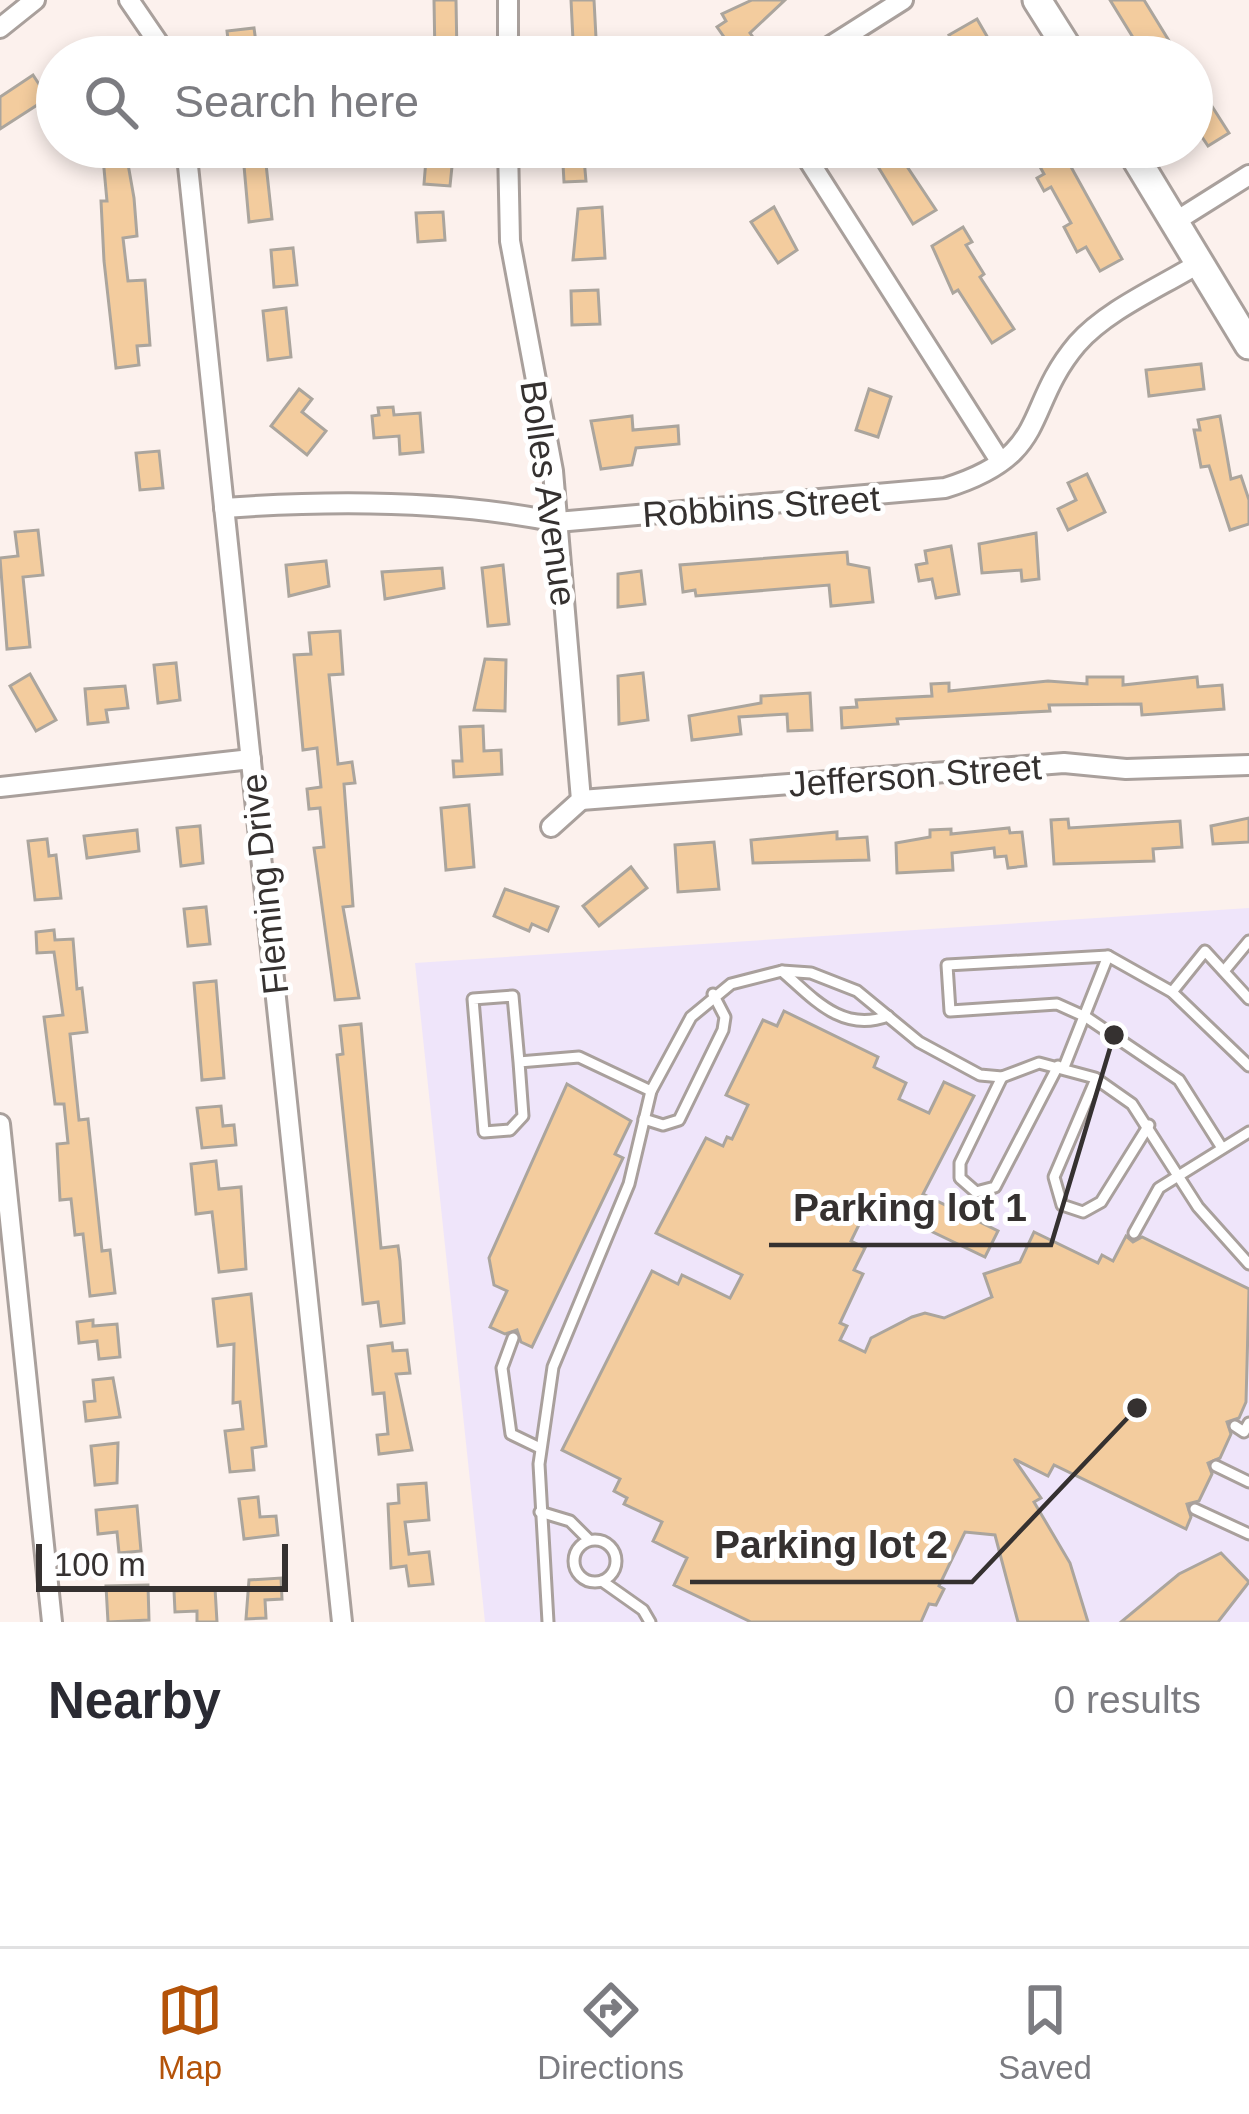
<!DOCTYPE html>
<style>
:root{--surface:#fff;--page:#f7f7f7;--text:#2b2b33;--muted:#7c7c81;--line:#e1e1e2;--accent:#b45309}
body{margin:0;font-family:Arial,sans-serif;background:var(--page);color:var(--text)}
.scale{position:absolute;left:36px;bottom:30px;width:252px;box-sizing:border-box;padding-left:12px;border:6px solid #353130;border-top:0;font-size:33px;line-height:42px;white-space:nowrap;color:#353130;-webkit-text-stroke:9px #fff;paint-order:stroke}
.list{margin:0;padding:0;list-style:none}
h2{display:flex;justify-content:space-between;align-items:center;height:156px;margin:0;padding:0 48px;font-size:51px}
h2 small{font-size:39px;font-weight:400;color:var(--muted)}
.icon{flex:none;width:66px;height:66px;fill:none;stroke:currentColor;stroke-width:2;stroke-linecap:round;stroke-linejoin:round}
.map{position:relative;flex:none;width:1249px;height:1622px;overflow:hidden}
.search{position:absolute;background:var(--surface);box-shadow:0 6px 18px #0003;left:36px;right:36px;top:36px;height:132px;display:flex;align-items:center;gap:30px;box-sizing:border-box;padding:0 42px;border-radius:66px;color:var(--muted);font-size:45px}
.sheet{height:324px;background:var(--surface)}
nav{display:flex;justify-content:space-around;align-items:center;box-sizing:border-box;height:168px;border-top:3px solid var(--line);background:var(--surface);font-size:33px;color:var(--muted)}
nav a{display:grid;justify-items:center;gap:6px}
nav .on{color:var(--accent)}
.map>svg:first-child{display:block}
</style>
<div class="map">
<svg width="1249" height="1622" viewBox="0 0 1249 1622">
<rect width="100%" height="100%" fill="#fcf1ed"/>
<path fill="#efe5fa" d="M1249 908V1622H485L415 963Z"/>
<g fill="#f3cc9e" stroke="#aba59d" stroke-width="3">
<path d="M434 0H456L457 57H435Z"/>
<path d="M571 0H594L596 38 573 40Z"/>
<path d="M752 0H785L750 33 755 40 736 54 717 27 726 21 722 14Z"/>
<path d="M1110 0H1144L1179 57H1145Z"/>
<path d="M977 19 999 57H962L949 35Z"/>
<path d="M254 28 258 57H230L227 31Z"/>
<path d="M33 75 48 98 0 129V97Z"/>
<path d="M1192 75 1229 133 1208 146 1192 122Z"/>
<path d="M102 147H125L134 198 137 236 123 238 128 281 145 280 150 345 137 346 139 365 116 368 104 261 101 201H107Z"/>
<path d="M427 147H454L450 186 424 184Z"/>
<path d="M562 147H583L586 181 564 182Z"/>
<path d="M866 147H894L936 210 913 224Z"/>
<path d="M1051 147H1060L1122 259 1100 271 1086 247 1077 252 1064 227 1071 223 1051 187 1044 191 1037 178 1044 174 1034 156Z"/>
<path d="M266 164 272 219 249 222 244 166Z"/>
<path d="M602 207 605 258 573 260 578 209Z"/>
<path d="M774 207 797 250 778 263 751 222Z"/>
<path d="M443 212 445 240 418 242 416 213Z"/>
<path d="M963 227 972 242 966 245 984 274 980 277 1014 329 992 343 958 290 953 293 932 246Z"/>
<path d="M293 248 297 285 274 287 271 250Z"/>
<path d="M598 290 600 324 572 325 571 291Z"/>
<path d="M286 308 291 357 268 360 263 311Z"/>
<path d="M1201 364 1204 389 1149 396 1146 370Z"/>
<path d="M299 389 312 399 302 412 326 431 307 455 271 426Z"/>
<path d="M869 389 891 397 878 437 856 430Z"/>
<path d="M393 407 394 415 420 413 423 452 400 454 399 436 374 438 372 416 379 415 378 408Z"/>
<path d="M632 416 633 430 678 426 679 444 636 448 632 465 601 469 591 421Z"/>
<path d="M1220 416 1231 479 1241 476 1249 500V524L1230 530 1209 466 1201 467 1194 430H1200L1198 420Z"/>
<path d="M159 451 163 488 140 490 136 453Z"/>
<path d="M1087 474 1105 512 1068 530 1058 509 1076 500 1068 483Z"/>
<path d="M38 530 43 575 23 577 30 647 7 649 0 558 18 556 15 532Z"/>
<path d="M1036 533 1039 579 1022 581 1021 570 982 573 979 544Z"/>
<path d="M951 546 959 594 936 598 932 579 919 581 916 565 927 563 925 551Z"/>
<path d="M847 552 848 564 869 568 873 602 831 606 829 585 696 596 695 590 683 592 680 565Z"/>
<path d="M326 561 329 586 289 596 286 565Z"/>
<path d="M503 565 509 624 488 626 482 568Z"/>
<path d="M442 568 444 588 385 599 382 572Z"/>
<path d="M641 571 645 604 618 607V574Z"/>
<path d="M340 631 343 674 329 675 338 764 352 762 355 783 344 784 353 906 343 907 359 998 335 1000 314 848 324 847 320 808 309 809 307 789 321 787 317 748 303 750 294 655 311 654 309 633Z"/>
<path d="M485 659 506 660 505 711 474 710Z"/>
<path d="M176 663 180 700 158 703 154 665Z"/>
<path d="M643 673 648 720 619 724 618 676Z"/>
<path d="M30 674 56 720 36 731 10 686Z"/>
<path d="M1087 677H1123V685L1197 677 1198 687 1222 685 1224 709 1142 715 1141 704 1049 705 1050 711 897 719 898 724 842 728 841 708 857 707 856 700 932 696 931 684 949 683V691L1048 681 1087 684Z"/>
<path d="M125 686 128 708 106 710 108 722 88 724 85 689Z"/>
<path d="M810 693 812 730 788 731 787 714 739 717 741 734 692 740 689 716 761 703V696Z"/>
<path d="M483 726 484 751 501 750 502 774 454 777 453 761H462L460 727Z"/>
<path d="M469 805 474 867 446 870 441 808Z"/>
<path d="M1249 818V842L1213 844 1211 826Z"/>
<path d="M1068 819 1069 828 1180 821 1182 847 1153 849 1154 861 1054 864 1051 820Z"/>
<path d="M200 826 203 863 181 866 177 828Z"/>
<path d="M1009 828 1010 833 1022 832 1026 866 1008 868 1006 856 995 857 994 848 952 853 953 870 897 873 896 843 930 837V830L951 829V834Z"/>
<path d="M137 830 139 851 87 858 84 836Z"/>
<path d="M837 832V839L867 837 869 860 753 863 751 840Z"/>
<path d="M47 839 49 856 56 855 61 898 35 900 28 841Z"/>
<path d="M714 842 719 889 678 892 675 845Z"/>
<path d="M631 867 647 888 599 926 583 906Z"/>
<path d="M505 889 558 907 548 931 532 924 529 931 494 916Z"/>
<path d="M206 907 210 944 188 946 184 909Z"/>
<path d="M54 930 55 940 73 939 77 989 82 988 87 1032 70 1034 79 1120 88 1119 102 1251 110 1250 115 1293 90 1296 83 1234 75 1235 71 1199 60 1200 57 1144 68 1143 64 1104H55L44 1017 63 1015 54 952 37 953 36 932Z"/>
<path d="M216 981 224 1078 202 1080 194 983Z"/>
<path d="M784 1011 878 1057 874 1067 906 1083 899 1099 929 1113 944 1082 974 1096 923 1194 998 1231 985 1257 870 1202 851 1241 865 1248 854 1270 863 1274 840 1323 847 1326 840 1340 865 1352 871 1338 912 1317 925 1313 944 1318 992 1297 984 1274 1020 1262 1034 1232 1098 1263 1102 1255 1113 1261 1126 1236 1133 1242 1142 1237 1249 1289 1246 1402 1239 1418 1227 1422 1231 1434 1220 1458 1208 1463 1212 1474 1199 1501 1187 1504 1191 1517 1186 1529 1054 1465 1048 1476 1014 1459 1041 1498 1034 1502 1070 1563 1088 1622H1018L995 1535 965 1532 939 1586 944 1589 936 1605 929 1604 921 1622H751L674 1585 687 1558 653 1541 662 1522 624 1504 627 1498 614 1491 620 1479 562 1450 652 1271 678 1284 682 1275 730 1298 742 1275 656 1233 706 1138 723 1146 727 1137 732 1139 748 1105 726 1095 763 1020 777 1026Z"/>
<path d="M361 1024 381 1248 398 1246 400 1261 404 1323 381 1326 378 1302 363 1304 337 1055 343 1054 340 1026Z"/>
<path d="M567 1084 631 1121 615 1154 623 1158 532 1347 521 1342 517 1330 505 1334 490 1327 507 1291 494 1285 489 1258Z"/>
<path d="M221 1106 223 1126 234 1125 236 1145 202 1148 197 1108Z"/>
<path d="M216 1161 219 1189 241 1187 246 1269 219 1272 212 1212 196 1214 191 1164Z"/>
<path d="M251 1294 266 1446 252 1448 254 1470 230 1472 225 1431 243 1429 240 1402 233 1403 234 1344 218 1346 213 1299Z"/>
<path d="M93 1320V1326L117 1324 120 1357 99 1359 97 1341 79 1343 77 1322Z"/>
<path d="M392 1343 393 1351 407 1350 410 1373 396 1374 412 1450 379 1454 377 1435 388 1434 384 1393 373 1394 368 1346Z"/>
<path d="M113 1378 120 1417 86 1421 84 1402 95 1401 93 1380Z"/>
<path d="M118 1443 117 1483 95 1485 91 1446Z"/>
<path d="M426 1483 429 1520 405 1522 409 1554 429 1552 433 1584 409 1586 406 1566 391 1568 388 1504 399 1503 398 1485Z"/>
<path d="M258 1497 260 1517 276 1516 278 1535 244 1539 239 1499Z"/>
<path d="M137 1506 141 1551 119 1553 117 1532 98 1534 96 1510Z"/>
<path d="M1221 1553 1249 1582 1218 1622H1121L1179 1574Z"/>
<path d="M281 1578 282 1599 265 1600 266 1618 246 1619 249 1580Z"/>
<path d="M148 1585 149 1620 108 1622 106 1586Z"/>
<path d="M215 1588 217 1622H197V1611L175 1612 174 1591Z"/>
</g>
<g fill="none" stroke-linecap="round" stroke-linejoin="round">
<defs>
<g id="lane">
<path d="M782 971C814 999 842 1033 888 1016"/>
<path d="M1224 971 1249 941"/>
<path d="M1172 992 1205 951 1249 999"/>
<path d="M519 1062 523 1116 510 1130 484 1132 473 999 513 996 519 1062 579 1057 651 1091"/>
<path d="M1064 1067 1108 956"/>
<path d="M1002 1077 960 1163V1178L976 1192 995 1187 1058 1066"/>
<path d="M1096 1079 1054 1177 1062 1205 1083 1212 1101 1202 1149 1125"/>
<path d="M644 1119 663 1125 679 1120 723 1030 725 1017 713 994"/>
<path d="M1222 1148 1179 1080 1086 1017 1057 1004 950 1011 947 965 1108 956 1172 992 1249 1066"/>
<path d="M1134 1233 1159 1188 1249 1132"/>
<path d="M513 1338 502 1368 511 1434 540 1448"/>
<path d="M1235 1426 1244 1432 1249 1423"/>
<path d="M1216 1466 1249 1482"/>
<path d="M1195 1509 1249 1534"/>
<path d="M540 1512 570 1521 589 1540"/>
<circle cx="595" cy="1561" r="21"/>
<path d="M602 1581 643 1610 650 1622"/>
<path d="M548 1622 539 1464 553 1367 629 1184 651 1091 691 1017 731 984 782 971 811 973 857 991 919 1042 980 1075 1002 1077 1039 1063 1095 1078 1132 1104 1198 1207 1249 1264"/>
</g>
<g id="street">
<path d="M129 0 168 57"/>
<path d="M0 28 35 0"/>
<path d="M508 57V0"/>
<path d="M813 57 903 0"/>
<path d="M186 147 342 1622"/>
<path d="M508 147 510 241 553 471 581 800 551 827"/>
<path d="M800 147 1000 461"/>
<path d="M1176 221 1249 175"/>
<path d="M224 508C334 500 449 500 557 522L945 488C1052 455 1022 409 1077 344 1108 309 1161 287 1201 262"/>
<path d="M0 787 251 759"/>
<path d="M581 800 1064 763 1126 769 1249 765"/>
<path d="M0 1124 52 1622"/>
</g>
<g id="secondary">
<path d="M1037 0 1073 57"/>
<path d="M1129 147 1249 345"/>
</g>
</defs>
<use href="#lane" stroke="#a9a09c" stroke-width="15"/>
<use href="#street" stroke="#a9a09c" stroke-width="24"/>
<use href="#secondary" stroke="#a9a09c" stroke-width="33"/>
<use href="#lane" stroke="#fff" stroke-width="9"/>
<use href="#street" stroke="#fff" stroke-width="18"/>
<use href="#secondary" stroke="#fff" stroke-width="27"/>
</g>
<g text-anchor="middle" stroke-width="10" stroke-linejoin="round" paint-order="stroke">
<g font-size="36" fill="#353130" stroke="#fff">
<text transform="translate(549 493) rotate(82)" y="13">Bolles Avenue</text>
<text transform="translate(761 506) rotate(-4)" y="13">Robbins Street</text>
<text transform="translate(915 775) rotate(-4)" y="13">Jefferson Street</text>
<text transform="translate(264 884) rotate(-96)" y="13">Fleming Drive</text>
</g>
</g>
<path fill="none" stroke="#353130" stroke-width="4.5" d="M1114 1035L1051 1245H769M1137 1408L972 1582H690"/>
<g fill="#353130" stroke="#fff" stroke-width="4.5">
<circle cx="1114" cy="1035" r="12"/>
<circle cx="1137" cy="1408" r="12"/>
</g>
<g font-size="39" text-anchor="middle" font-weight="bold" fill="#353130" stroke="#fff" stroke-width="10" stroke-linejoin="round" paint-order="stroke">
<text x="910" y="1221">Parking lot 1</text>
<text x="831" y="1558">Parking lot 2</text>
</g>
</svg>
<div class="scale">100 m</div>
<div class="search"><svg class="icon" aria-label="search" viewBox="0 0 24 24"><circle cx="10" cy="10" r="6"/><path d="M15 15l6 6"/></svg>Search here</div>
</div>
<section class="sheet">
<h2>Nearby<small>0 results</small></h2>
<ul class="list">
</ul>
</section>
<nav>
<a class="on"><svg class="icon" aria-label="map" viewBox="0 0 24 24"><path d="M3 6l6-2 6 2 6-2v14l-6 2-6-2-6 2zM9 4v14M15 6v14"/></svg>Map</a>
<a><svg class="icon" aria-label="directions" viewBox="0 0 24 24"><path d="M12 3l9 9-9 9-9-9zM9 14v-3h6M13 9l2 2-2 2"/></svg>Directions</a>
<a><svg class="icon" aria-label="saved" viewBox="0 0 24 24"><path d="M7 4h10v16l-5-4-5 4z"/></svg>Saved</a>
</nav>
